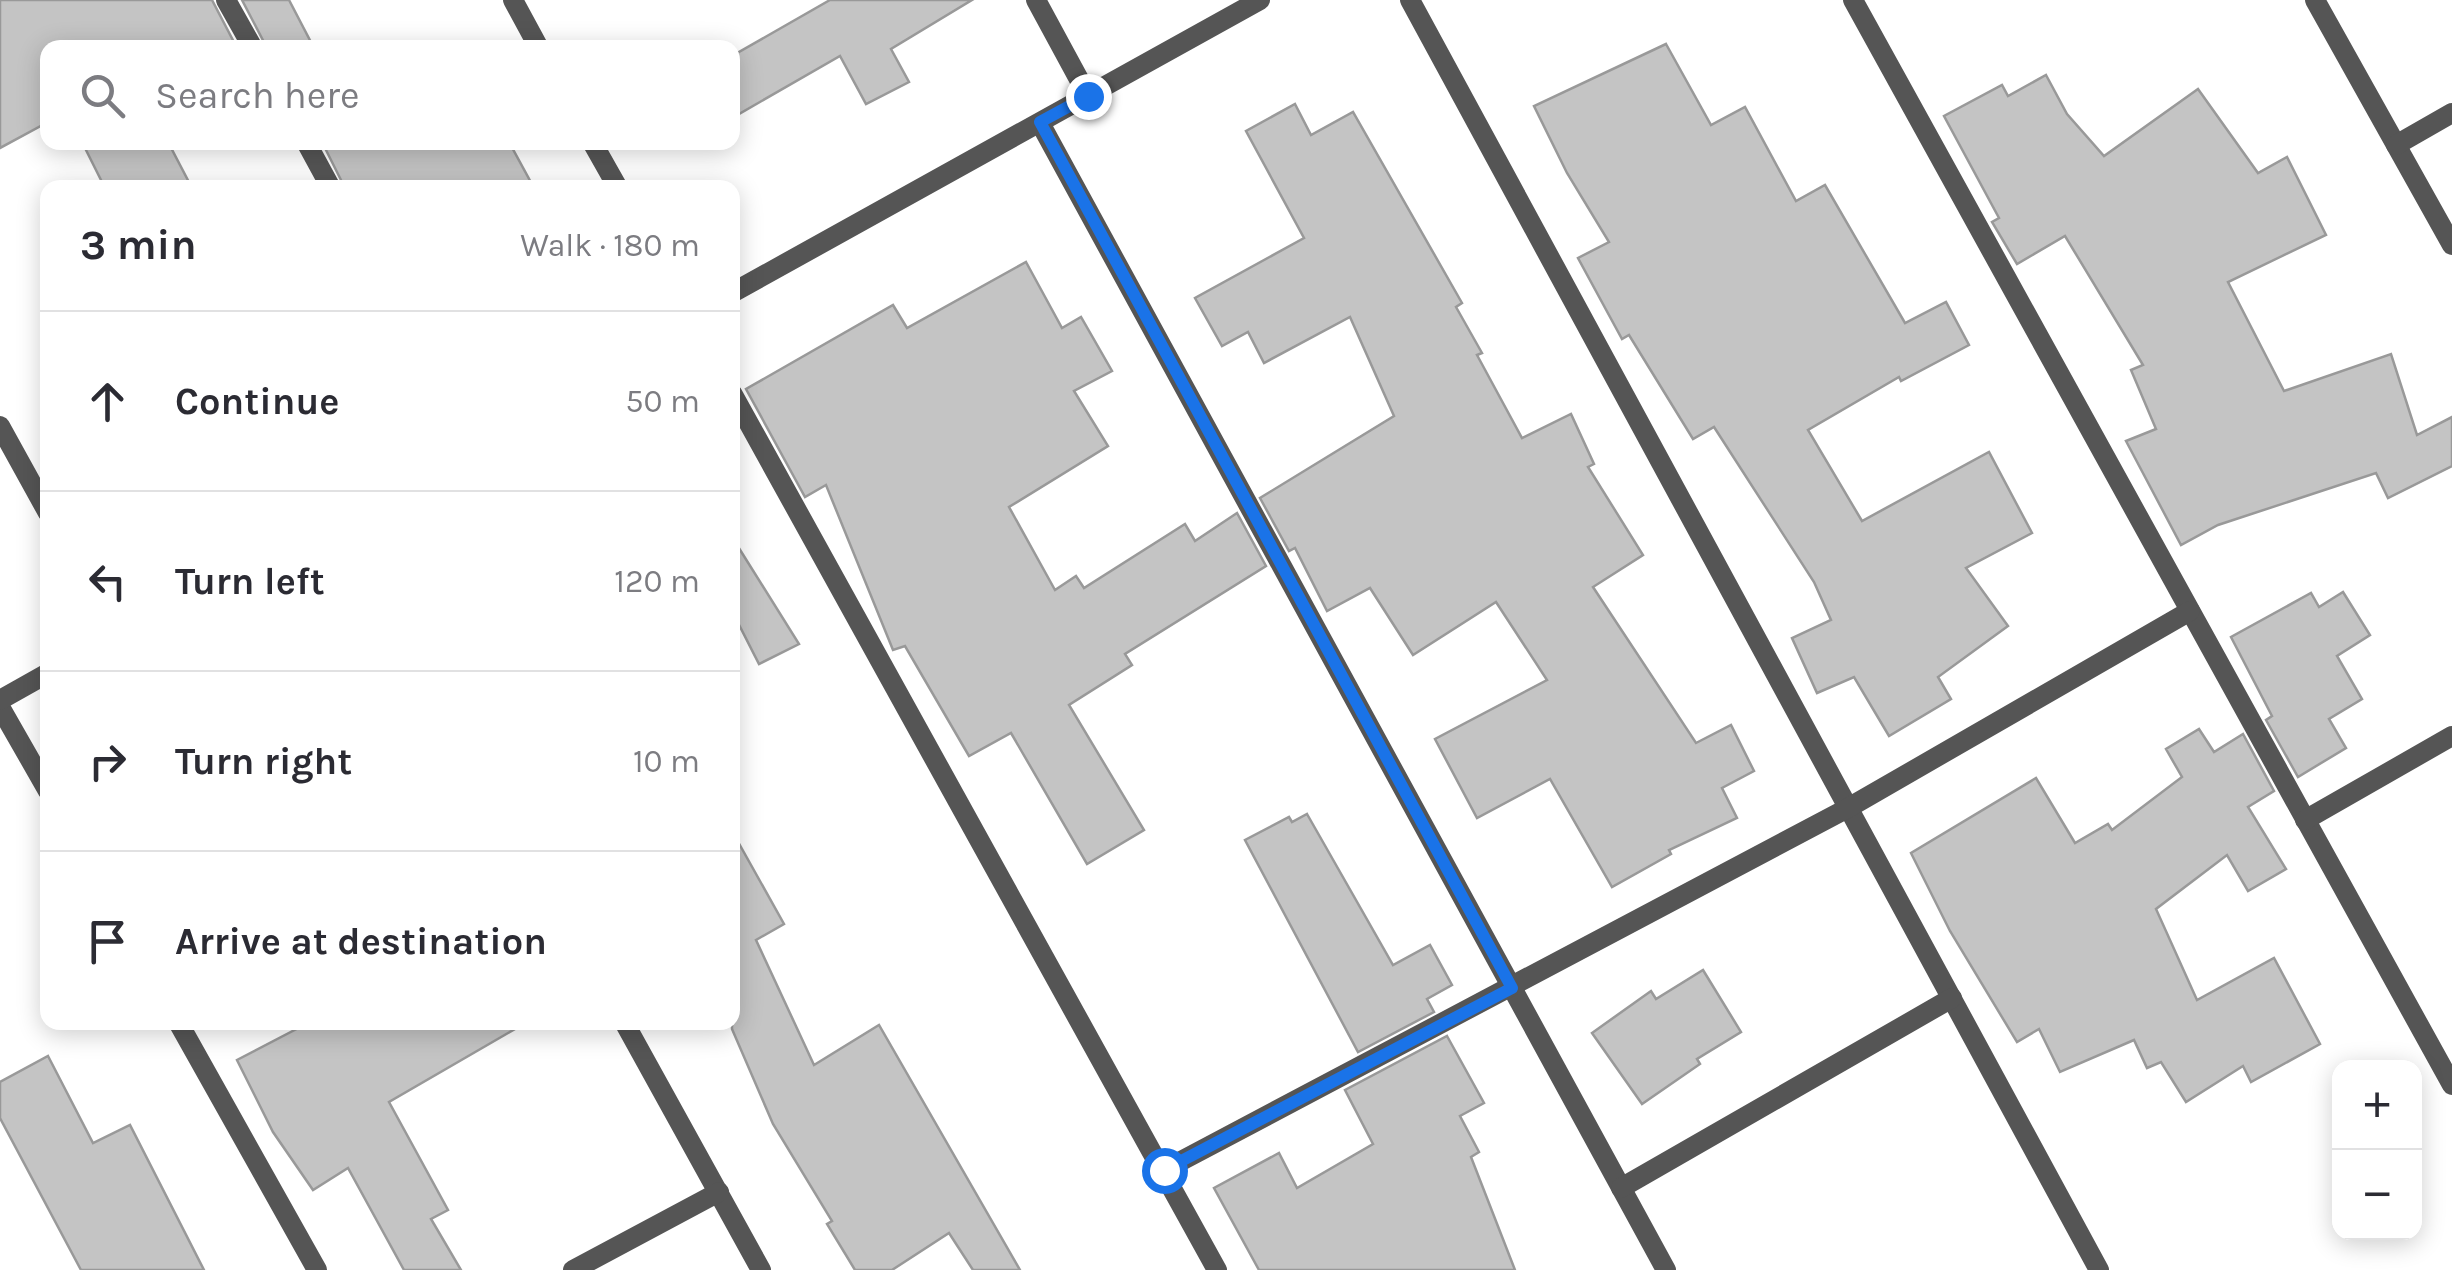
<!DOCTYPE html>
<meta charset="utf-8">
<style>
:root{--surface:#fff;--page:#f7f7f7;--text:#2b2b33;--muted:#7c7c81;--line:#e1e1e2}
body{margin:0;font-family:Karla,sans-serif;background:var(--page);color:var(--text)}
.controls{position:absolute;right:30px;bottom:30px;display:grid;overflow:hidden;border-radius:20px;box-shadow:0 5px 25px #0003}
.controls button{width:90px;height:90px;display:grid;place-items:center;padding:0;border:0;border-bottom:2px solid var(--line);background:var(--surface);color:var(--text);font:50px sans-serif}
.stop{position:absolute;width:30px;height:30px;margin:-22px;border:8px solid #1a73e8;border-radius:50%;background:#fff}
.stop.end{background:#1a73e8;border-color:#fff;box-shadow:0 2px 10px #0008}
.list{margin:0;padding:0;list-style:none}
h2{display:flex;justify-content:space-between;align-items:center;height:130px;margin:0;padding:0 40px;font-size:42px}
h2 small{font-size:32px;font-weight:400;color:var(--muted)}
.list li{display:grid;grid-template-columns:65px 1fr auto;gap:30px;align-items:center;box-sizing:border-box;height:180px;padding:0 40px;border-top:2px solid var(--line)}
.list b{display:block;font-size:38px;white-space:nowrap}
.list em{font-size:32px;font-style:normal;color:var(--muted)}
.icon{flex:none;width:55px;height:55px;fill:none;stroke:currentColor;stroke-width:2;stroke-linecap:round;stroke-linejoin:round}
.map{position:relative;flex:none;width:2452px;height:1270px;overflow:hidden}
.search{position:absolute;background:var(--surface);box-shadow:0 5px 25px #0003;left:40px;top:40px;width:700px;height:110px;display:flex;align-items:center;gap:25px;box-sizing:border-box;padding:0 35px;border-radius:20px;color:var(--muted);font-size:38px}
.panel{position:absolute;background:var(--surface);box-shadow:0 5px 25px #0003;left:40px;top:180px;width:700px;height:850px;border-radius:20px}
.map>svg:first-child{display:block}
</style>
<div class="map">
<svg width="2452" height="1270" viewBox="0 0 2452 1270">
<rect width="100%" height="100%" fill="#fff"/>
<g fill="#c4c4c4" stroke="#999" stroke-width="2.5">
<path d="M0 0H212L237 48H48V122L0 148Z"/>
<path d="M242 0H289L314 48H267Z"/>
<path d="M830 0H972L891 49 909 82 866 104 840 56 732 118V56Z"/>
<path d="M1666 44 1711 125 1745 107 1796 201 1825 185 1905 323 1946 302 1969 345 1901 381 1899 377 1808 430 1862 521 1989 452 2032 533 1966 568 2008 626 1938 677 1951 699 1889 736 1854 677 1817 693 1792 638 1831 620 1814 582 1714 427 1693 439 1629 335 1622 339 1578 258 1609 242 1567 173 1534 106Z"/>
<path d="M2046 75 2067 114 2104 156 2198 89 2258 173 2287 157 2326 235 2228 282 2284 391 2391 354 2417 435 2452 417V466L2388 498 2376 473 2218 525 2181 545 2126 441 2156 429 2131 370 2143 365 2065 236 2017 264 1992 222 1999 218 1944 116 2002 85 2008 96Z"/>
<path d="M1295 104 1311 135 1353 112 1462 303 1456 307 1482 353 1477 355 1522 438 1571 414 1594 464 1588 467 1643 555 1593 587 1696 743 1731 725 1754 771 1722 788 1737 818 1669 850 1671 854 1612 887 1550 779 1477 818 1435 739 1547 680 1496 602 1413 655 1370 588 1327 611 1295 548 1289 551 1260 498 1394 416 1350 317 1264 363 1248 332 1222 346 1195 298 1304 238 1246 131Z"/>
<path d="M82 142H168L192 188H105Z"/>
<path d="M322 142H509L534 188H345Z"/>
<path d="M1026 262 1062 328 1081 317 1112 371 1074 391 1108 446 1009 507 1055 590 1076 576 1084 588 1185 524 1195 541 1237 513 1266 566 1125 654 1132 665 1069 705 1144 830 1087 864 1011 733 969 756 905 646 893 650 826 485 805 497 746 389 893 305 907 328Z"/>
<path d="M732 537 799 644 759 664 732 611Z"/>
<path d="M2343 592 2370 635 2337 656 2362 699 2329 719 2346 748 2298 777 2266 720 2272 716 2231 637 2311 593 2319 607Z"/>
<path d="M2199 729 2214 752 2243 734 2274 791 2248 807 2286 869 2248 891 2227 855 2156 909 2197 1000 2274 958 2320 1044 2251 1082 2243 1066 2186 1102 2161 1062 2147 1068 2134 1040 2060 1072 2039 1029 2017 1042 1950 931 1911 853 2036 778 2075 843 2108 824 2112 830 2182 777 2166 749Z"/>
<path d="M1307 814 1393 965 1430 945 1452 985 1427 999 1434 1012 1358 1052 1245 840 1289 817 1292 822Z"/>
<path d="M732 831 784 924 756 940 814 1065 879 1025 1020 1270H973L949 1233 892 1270H855L827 1224 832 1221 773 1124 732 1029Z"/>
<path d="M1703 970 1741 1032 1697 1059 1700 1064 1642 1104 1592 1033 1651 991 1656 999Z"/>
<path d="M310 1022H527L389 1102 448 1210 431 1219 461 1270H404L348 1168 313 1190 273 1132 237 1060Z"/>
<path d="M1447 1036 1484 1103 1460 1116 1479 1152 1471 1157 1515 1270H1259L1214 1188 1279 1153 1297 1188 1373 1144 1345 1090Z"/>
<path d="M48 1056 93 1143 130 1125 204 1270H81L0 1118V1082Z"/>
</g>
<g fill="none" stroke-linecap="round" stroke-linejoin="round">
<g stroke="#555" stroke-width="20">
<path d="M226 0 253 48"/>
<path d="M513 0 539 48"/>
<path d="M1036 0 1088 96"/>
<path d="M1410 0 2099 1270"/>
<path d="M1853 0 2452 1085"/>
<path d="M2315 0 2452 245"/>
<path d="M1040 123 1666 1270"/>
<path d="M306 142 331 188"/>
<path d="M592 142 618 188"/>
<path d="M2396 145 2452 113"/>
<path d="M732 393 1217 1270"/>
<path d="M0 426 48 513"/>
<path d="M0 707 48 791"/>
<path d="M2305 820 2452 736"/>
<path d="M178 1022 317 1270"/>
<path d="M624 1022 761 1270"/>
<path d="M1164 1170 1848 808 2190 611"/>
<path d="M1621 1188 1952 998"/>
<path d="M573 1270 719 1192"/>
</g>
<g stroke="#555" stroke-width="20">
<path d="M732 293 1260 0"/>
<path d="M0 700 48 673"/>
</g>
</g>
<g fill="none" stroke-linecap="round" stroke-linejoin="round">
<path stroke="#1a73e8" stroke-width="12" d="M1088 96 1040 122 1512 988 1164 1170"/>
</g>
</svg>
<div class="controls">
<button>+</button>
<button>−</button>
</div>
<div class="stop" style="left:1164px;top:1170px"></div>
<div class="stop end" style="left:1088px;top:96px"></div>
<div class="search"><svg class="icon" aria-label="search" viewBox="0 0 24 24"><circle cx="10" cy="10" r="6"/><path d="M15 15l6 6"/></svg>Search here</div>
<section class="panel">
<h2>3 min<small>Walk · 180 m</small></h2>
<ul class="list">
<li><svg class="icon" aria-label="ahead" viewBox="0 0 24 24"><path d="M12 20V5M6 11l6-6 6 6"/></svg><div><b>Continue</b></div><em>50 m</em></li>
<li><svg class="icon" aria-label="left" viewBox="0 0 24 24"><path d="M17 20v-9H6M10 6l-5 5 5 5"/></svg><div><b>Turn left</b></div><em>120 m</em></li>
<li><svg class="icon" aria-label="right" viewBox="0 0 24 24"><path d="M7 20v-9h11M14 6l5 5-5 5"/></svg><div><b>Turn right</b></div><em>10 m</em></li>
<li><svg class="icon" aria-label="arrive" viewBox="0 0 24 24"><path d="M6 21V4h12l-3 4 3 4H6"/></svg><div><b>Arrive at destination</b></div></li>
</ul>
</section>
</div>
